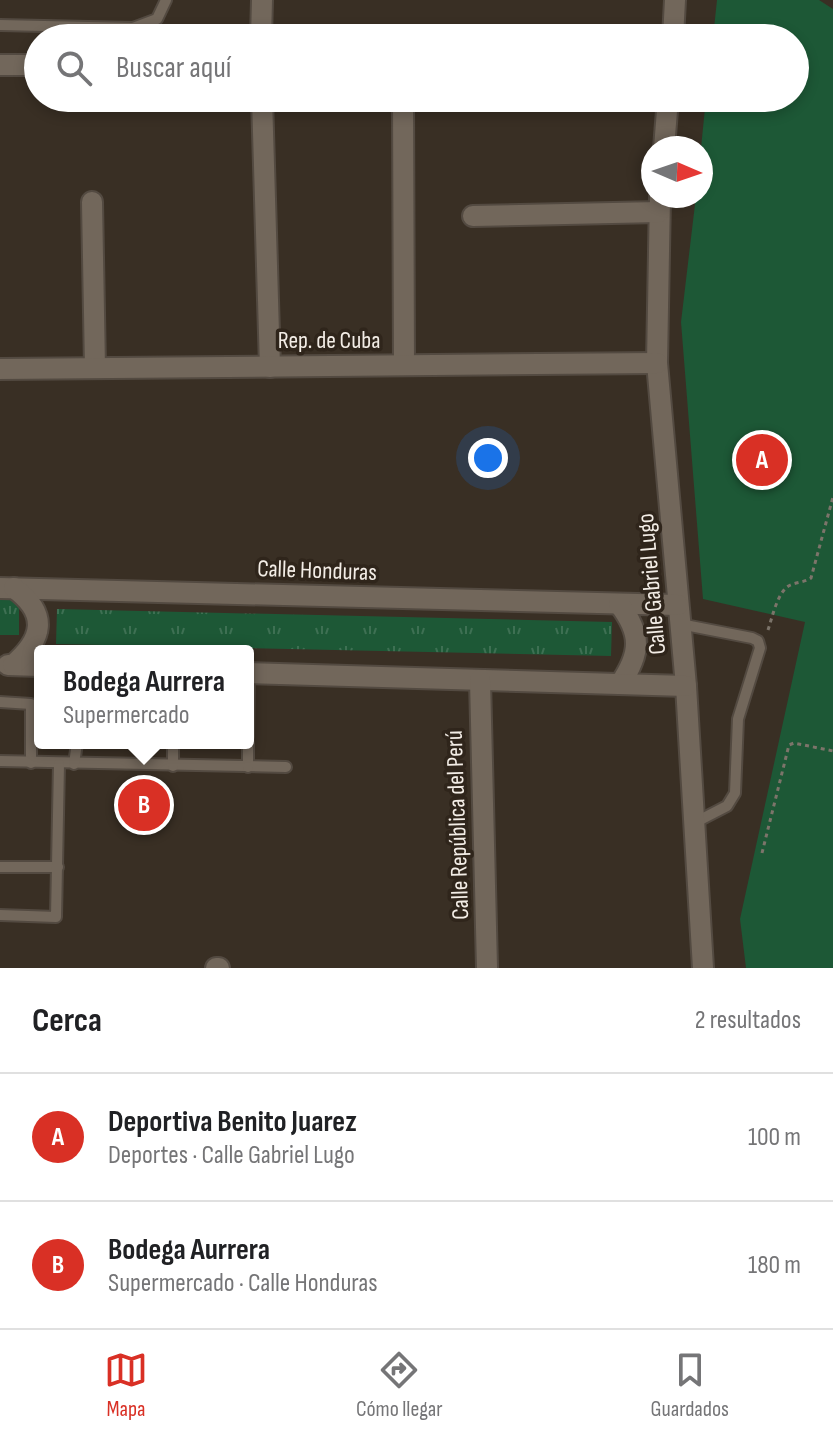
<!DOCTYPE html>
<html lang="es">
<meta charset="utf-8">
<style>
:root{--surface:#fff;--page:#f2f2f2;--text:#202124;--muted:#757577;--line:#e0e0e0;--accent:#d93025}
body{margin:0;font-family:"Sofia Sans Condensed",sans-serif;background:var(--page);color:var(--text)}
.compass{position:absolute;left:641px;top:136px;width:72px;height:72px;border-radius:50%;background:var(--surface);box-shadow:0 4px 12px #0003;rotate:92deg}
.you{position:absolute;left:488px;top:458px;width:28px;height:28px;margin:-20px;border:6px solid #fff;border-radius:50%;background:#1a73e8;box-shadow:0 0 0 12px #1a73e833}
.badge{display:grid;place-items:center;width:52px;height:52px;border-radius:50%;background:var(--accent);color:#fff;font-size:26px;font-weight:700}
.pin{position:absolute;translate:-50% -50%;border:4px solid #fff;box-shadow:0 2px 8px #0006}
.popup{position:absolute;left:34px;top:645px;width:220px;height:104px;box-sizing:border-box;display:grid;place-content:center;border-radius:8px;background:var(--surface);filter:drop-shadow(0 2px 6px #0005);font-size:26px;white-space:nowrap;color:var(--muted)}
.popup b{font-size:30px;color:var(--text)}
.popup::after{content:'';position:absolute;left:50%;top:100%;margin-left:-16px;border:16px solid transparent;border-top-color:var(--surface)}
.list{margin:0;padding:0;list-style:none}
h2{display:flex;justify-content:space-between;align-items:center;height:104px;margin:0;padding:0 32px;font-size:34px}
h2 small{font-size:26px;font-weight:400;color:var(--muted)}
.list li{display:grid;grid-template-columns:52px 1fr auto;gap:24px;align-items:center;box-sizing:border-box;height:128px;padding:0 32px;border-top:2px solid var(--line)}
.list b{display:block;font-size:30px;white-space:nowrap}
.list p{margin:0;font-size:26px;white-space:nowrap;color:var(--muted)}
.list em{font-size:26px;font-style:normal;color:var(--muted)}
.icon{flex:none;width:44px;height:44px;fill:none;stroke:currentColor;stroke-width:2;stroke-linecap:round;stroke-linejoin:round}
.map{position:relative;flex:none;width:833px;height:968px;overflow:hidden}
.search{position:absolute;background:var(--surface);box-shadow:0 4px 12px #0003;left:24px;right:24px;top:24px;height:88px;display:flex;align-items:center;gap:20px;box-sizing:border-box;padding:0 28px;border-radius:44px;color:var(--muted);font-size:30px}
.sheet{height:360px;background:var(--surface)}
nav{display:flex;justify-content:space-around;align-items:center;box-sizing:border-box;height:112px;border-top:2px solid var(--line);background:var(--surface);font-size:22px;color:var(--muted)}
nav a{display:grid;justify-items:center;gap:4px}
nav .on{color:var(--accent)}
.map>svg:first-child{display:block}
</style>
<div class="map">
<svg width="833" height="968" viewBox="0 0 833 968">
<defs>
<pattern id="grass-tufts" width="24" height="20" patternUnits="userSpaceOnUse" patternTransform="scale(2)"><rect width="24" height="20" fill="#1d5836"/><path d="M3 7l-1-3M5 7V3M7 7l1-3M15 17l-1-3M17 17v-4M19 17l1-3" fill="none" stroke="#3e7053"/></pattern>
</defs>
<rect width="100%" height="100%" fill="#392f24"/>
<g fill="url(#grass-tufts)">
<path d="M0 597 19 598V635H0Z"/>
<path d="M57 609 612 622 611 656 56 644Z"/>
</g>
<path fill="#1d5836" d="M717 0H819L833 9V968H746L740 919 805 622 703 599 681 322 696 196H701V148L706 98H795V38H713Z"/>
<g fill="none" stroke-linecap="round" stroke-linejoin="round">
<defs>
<g id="lane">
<path d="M0 25 133 28 157 19 166 0"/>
<path d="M680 624 752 638 758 641 760 648 738 719 735 793 727 806 696 822"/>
<path d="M0 702 31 704V763"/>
<path d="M248 737 249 673"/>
<path d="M0 761 286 767"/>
<path d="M74 764 77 743"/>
<path d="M173 766V743"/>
<path d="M248 767V743"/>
<path d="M0 867H58"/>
<path d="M0 915 56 917 59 764"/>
</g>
<g id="street">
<path d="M261 38 262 0"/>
<path d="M673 38 675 0"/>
<path d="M0 65H38"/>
<path d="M262 98 270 367"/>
<path d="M403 98 404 365"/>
<path d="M664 148 668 98"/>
<path d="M660 196 657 363 686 686 703 968"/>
<path d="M92 202 95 368"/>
<path d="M473 216 659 212"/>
<path d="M0 369 657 363"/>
<path d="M0 588 678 605"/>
<path d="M619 604C642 634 641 653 620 684"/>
<path d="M8 665 40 666"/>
<path d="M13 665C43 639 49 614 14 588"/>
<path d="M248 673 686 686"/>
<path d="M480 680 487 968"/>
<path d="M216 968H219"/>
</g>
</defs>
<use href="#lane" stroke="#534a41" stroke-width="14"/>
<use href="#street" stroke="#534a41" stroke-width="24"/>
<g stroke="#7c746a" stroke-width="3" stroke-dasharray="4 4" stroke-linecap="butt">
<path d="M768 630C772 618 777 595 787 587 793 582 804 583 811 578L833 497"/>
<path d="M762 853 789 745 794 743 833 751"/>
</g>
<use href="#lane" stroke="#72675b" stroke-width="10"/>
<use href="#street" stroke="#72675b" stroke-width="20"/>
</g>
<g text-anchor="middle" stroke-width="7" stroke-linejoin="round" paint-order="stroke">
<g font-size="24" fill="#f3ede6" stroke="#2f251b">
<text x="329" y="348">Rep. de Cuba</text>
<text transform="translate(317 570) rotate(2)" y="8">Calle Honduras</text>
<text transform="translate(651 584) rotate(-95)" y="8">Calle Gabriel Lugo</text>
<text transform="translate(457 825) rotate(-92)" y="8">Calle República del Perú</text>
</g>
</g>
</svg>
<svg class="compass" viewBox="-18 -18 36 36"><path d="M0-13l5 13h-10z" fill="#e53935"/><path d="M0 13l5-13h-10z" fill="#757577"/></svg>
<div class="you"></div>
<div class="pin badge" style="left:762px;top:460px">A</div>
<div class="pin badge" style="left:144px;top:805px">B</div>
<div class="popup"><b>Bodega Aurrera</b>Supermercado</div>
<div class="search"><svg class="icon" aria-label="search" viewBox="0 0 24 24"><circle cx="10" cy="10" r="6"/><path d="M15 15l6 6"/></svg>Buscar aquí</div>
</div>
<section class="sheet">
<h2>Cerca<small>2 resultados</small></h2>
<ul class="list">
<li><span class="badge">A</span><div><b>Deportiva Benito Juarez</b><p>Deportes · Calle Gabriel Lugo</p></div><em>100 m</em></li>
<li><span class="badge">B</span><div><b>Bodega Aurrera</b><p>Supermercado · Calle Honduras</p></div><em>180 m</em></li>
</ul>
</section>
<nav>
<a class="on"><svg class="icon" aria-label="map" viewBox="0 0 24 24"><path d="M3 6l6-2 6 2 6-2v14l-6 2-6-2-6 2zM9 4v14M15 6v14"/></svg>Mapa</a>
<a><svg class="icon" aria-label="directions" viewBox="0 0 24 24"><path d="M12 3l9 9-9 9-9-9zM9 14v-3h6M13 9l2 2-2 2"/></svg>Cómo llegar</a>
<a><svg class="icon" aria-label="saved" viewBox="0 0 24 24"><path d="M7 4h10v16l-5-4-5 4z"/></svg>Guardados</a>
</nav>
